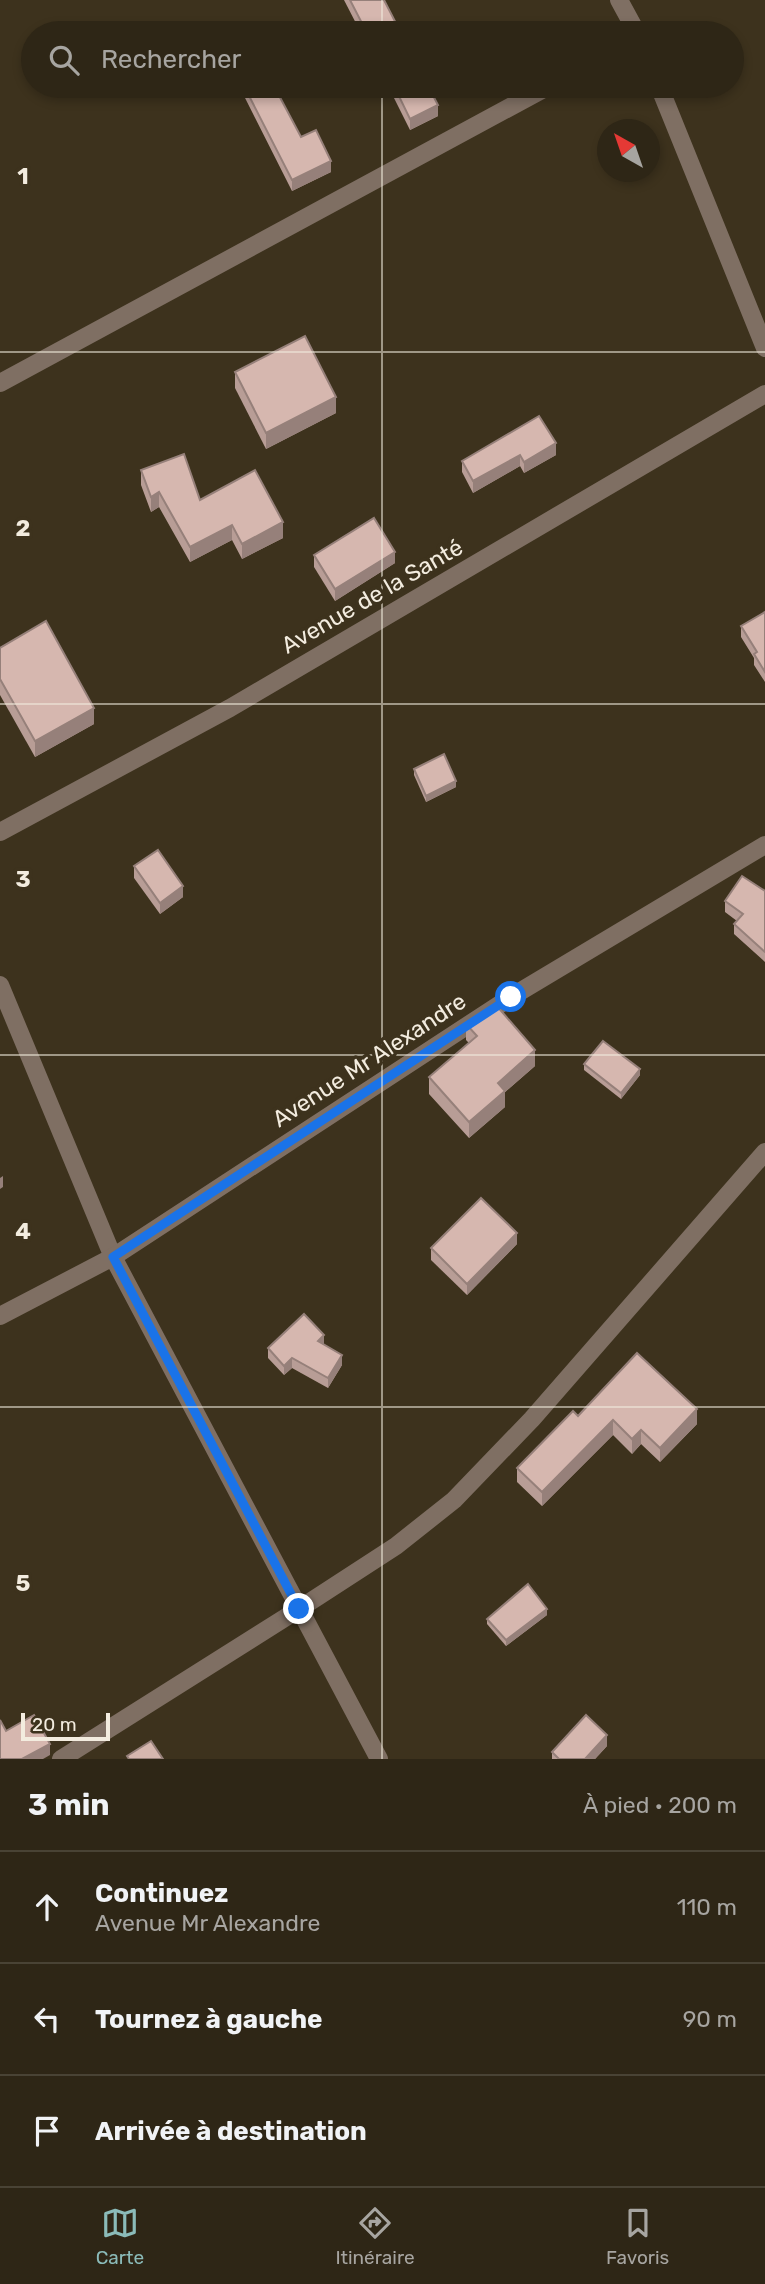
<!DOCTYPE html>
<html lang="fr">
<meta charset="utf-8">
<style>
:root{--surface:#2e2616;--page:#3a3223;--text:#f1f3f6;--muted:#a7a5a1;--line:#494335;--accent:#8bbbb9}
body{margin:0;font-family:Rubik,sans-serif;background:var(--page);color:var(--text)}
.compass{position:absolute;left:597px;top:119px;width:63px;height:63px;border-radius:50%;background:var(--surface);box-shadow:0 4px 10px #0003;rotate:320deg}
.scale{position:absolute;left:21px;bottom:18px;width:89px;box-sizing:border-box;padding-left:7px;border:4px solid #f3ecdf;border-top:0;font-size:19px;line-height:24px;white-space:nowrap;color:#f3ecdf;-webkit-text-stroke:5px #3d321d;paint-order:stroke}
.stop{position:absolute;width:21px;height:21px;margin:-16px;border:5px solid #1a73e8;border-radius:50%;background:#fff}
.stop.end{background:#1a73e8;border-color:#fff;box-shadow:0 2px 7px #0008}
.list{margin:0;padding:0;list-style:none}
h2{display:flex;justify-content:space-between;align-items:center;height:91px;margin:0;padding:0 28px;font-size:30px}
h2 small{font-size:23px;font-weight:400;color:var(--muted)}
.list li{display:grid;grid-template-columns:46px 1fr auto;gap:21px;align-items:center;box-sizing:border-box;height:112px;padding:0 28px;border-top:2px solid var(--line)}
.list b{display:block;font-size:26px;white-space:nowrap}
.list p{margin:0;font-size:23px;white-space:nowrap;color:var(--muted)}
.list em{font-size:23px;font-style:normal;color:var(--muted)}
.icon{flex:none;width:38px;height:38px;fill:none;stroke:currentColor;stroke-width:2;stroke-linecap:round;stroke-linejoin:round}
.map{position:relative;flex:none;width:765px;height:1759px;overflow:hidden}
.search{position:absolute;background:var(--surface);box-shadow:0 4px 10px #0003;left:21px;right:21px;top:21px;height:77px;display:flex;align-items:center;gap:18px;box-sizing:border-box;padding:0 24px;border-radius:38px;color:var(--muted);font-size:26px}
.sheet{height:427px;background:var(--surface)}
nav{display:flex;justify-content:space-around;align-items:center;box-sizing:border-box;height:98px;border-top:2px solid var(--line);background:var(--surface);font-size:19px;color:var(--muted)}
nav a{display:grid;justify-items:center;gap:4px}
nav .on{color:var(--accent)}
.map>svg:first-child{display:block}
</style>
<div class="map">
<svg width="765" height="1759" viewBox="0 0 765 1759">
<rect width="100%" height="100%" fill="#3d321d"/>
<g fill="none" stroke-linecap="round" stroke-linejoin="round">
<g stroke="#7f6f63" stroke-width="18">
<path d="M619 0 637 33"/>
<path d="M659 86 765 348"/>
<path d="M0 383 549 86"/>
<path d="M0 832 230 708 765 394"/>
<path d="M0 985 113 1257 379 1759"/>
<path d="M0 1316 113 1257 511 997 765 845"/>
<path d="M61 1759 299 1609 396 1546 454 1500 532 1419 765 1152"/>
</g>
</g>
<g fill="#b89d96">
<path d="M344 0H384L401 33H361Z"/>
<path d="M239 86H274L301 137 331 172 292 191Z"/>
<path d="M388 86H428L438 116 410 130Z"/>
<path d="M235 372 336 413 266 449 235 388Z"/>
<path d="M539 416 556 455 524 473 520 466 473 493 462 472V461Z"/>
<path d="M141 470 200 500 283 538 242 559 232 540 190 562 159 507 151 512 141 485Z"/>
<path d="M314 555 395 563 335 601 314 567Z"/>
<path d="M765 612V682L754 665V658L741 637V626Z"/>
<path d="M0 648 94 724 35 757 0 695Z"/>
<path d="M414 769 456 787 426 802 414 775Z"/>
<path d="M134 866 183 897 160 914 134 878Z"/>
<path d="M765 891V962L734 934V924L737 921 725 912V901Z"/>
<path d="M466 1024 535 1066 505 1092V1107L469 1138 429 1094V1077L469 1043 466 1040Z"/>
<path d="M584 1064 640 1075 621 1099 584 1070Z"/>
<path d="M517 1244 467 1295 431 1260V1248Z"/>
<path d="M324 1344 342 1365 328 1388 292 1368 284 1375 268 1358V1348Z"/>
<path d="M578 1416 697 1424 660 1462 641 1444 632 1454 613 1435 542 1506 517 1482V1468Z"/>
<path d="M547 1615 506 1646 487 1624V1619Z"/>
<path d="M607 1746 595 1759H552V1752Z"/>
</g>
<g fill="#96807a">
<path d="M438 105V116L410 130V119Z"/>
<path d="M331 161V172L292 191V180Z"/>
<path d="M336 397V413L266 449V433Z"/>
<path d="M556 443V455L524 473V462Z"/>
<path d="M520 455V466L473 493V481Z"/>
<path d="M159 492V507L151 512V497Z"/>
<path d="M283 522V538L242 559V544Z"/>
<path d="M232 525V540L190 562V547Z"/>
<path d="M395 552V563L335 601V589Z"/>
<path d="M94 708V724L35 757V741Z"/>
<path d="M456 781V787L426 802V796Z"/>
<path d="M183 886V897L160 914V903Z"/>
<path d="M535 1050V1066L505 1092V1107L469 1138V1122L498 1083Z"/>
<path d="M640 1069V1075L621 1099V1093Z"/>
<path d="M3 1176V1187L0 1189V1178Z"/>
<path d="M517 1233V1244L467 1295V1284Z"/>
<path d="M324 1335V1345L318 1341Z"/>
<path d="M342 1355V1365L328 1388V1378Z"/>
<path d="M292 1358V1368L284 1375V1366Z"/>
<path d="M697 1409V1424L660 1462V1448Z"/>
<path d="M613 1420V1435L542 1506V1492Z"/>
<path d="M641 1430V1444L632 1454V1439Z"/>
<path d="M547 1609V1615L506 1646V1640Z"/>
<path d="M607 1735V1746L595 1759H585Z"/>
<path d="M50 1744V1755L43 1759H22Z"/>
</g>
<g fill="#d6b7af" stroke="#96807a" stroke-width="2">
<path d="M350 0H384L401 33H367Z"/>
<path d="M244 86H274L301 137 316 130 331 161 292 180Z"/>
<path d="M394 86H428L438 105 410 119Z"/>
<path d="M305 336 336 397 266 433 235 372Z"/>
<path d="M539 416 556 443 524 462 520 455 473 481 462 461Z"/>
<path d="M184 454 200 500 255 470 283 522 242 544 232 525 190 547 159 492 151 497 141 470Z"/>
<path d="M374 518 395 552 335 589 314 555Z"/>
<path d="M765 612V672L754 654 757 652 741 626Z"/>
<path d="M46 621 94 708 35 741 0 679V648Z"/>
<path d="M444 754 456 781 426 796 414 769Z"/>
<path d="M158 850 183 886 160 903 134 866Z"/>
<path d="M742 876 765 891V952L734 924 743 914 725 901Z"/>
<path d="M496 1005 535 1050 498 1083 505 1091 469 1122 429 1077 477 1036 466 1024Z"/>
<path d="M603 1041 640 1069 621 1093 584 1064Z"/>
<path d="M481 1198 517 1233 467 1284 431 1248Z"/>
<path d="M304 1314 324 1335 318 1341 342 1355 328 1378 292 1358 284 1366 268 1348Z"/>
<path d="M637 1353 697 1409 660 1448 641 1430 632 1439 613 1420 542 1492 517 1468 573 1411 578 1416Z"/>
<path d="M528 1584 547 1609 506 1640 487 1619Z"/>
<path d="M34 1715 50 1744 22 1759H0V1720L6 1731Z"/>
<path d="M586 1715 607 1735 585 1759H559L552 1752Z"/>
<path d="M151 1741 163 1759H129L127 1756Z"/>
</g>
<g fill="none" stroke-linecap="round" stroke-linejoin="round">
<path stroke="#1a73e8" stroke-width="9" d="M299 1609 113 1257 511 997"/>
</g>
<path fill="none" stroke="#f3ecdf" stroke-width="2" stroke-opacity="0.55" d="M382 0V33M382 86V1759M0 352H765M0 704H765M0 1055H765M0 1407H765"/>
<g text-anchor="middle" stroke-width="7" stroke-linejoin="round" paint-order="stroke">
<g font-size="23" fill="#f3ecdf" stroke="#3d321d">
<text transform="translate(372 596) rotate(-30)" y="8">Avenue de la Santé</text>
<text transform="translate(369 1060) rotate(-33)" y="8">Avenue Mr Alexandre</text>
</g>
</g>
<g font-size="23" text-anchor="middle" font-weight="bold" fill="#f3ecdf" stroke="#3d321d" stroke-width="7" stroke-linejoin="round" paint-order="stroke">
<text x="23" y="184">1</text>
<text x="23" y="536">2</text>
<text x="23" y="887">3</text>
<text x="23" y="1239">4</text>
<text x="23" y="1591">5</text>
</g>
</svg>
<svg class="compass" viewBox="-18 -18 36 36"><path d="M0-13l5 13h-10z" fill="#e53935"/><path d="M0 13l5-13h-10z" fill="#a7a5a1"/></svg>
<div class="scale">20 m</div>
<div class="stop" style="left:511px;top:997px"></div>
<div class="stop end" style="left:299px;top:1609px"></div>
<div class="search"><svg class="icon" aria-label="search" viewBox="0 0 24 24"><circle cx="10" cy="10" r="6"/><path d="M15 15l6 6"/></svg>Rechercher</div>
</div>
<section class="sheet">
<h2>3 min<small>À pied · 200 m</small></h2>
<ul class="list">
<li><svg class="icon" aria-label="ahead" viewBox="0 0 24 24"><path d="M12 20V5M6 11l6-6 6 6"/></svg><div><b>Continuez</b><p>Avenue Mr Alexandre</p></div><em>110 m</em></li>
<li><svg class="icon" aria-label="left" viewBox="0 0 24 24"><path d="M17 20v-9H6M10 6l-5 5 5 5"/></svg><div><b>Tournez à gauche</b></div><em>90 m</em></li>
<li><svg class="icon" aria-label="arrive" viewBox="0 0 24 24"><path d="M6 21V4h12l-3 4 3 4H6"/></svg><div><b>Arrivée à destination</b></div></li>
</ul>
</section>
<nav>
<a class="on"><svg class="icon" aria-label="map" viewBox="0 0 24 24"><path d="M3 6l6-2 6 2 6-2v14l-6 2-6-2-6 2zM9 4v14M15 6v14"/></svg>Carte</a>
<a><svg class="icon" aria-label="directions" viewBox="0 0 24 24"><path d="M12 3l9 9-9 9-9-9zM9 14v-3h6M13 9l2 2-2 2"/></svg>Itinéraire</a>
<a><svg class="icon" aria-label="saved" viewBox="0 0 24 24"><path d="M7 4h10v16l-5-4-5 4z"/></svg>Favoris</a>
</nav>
